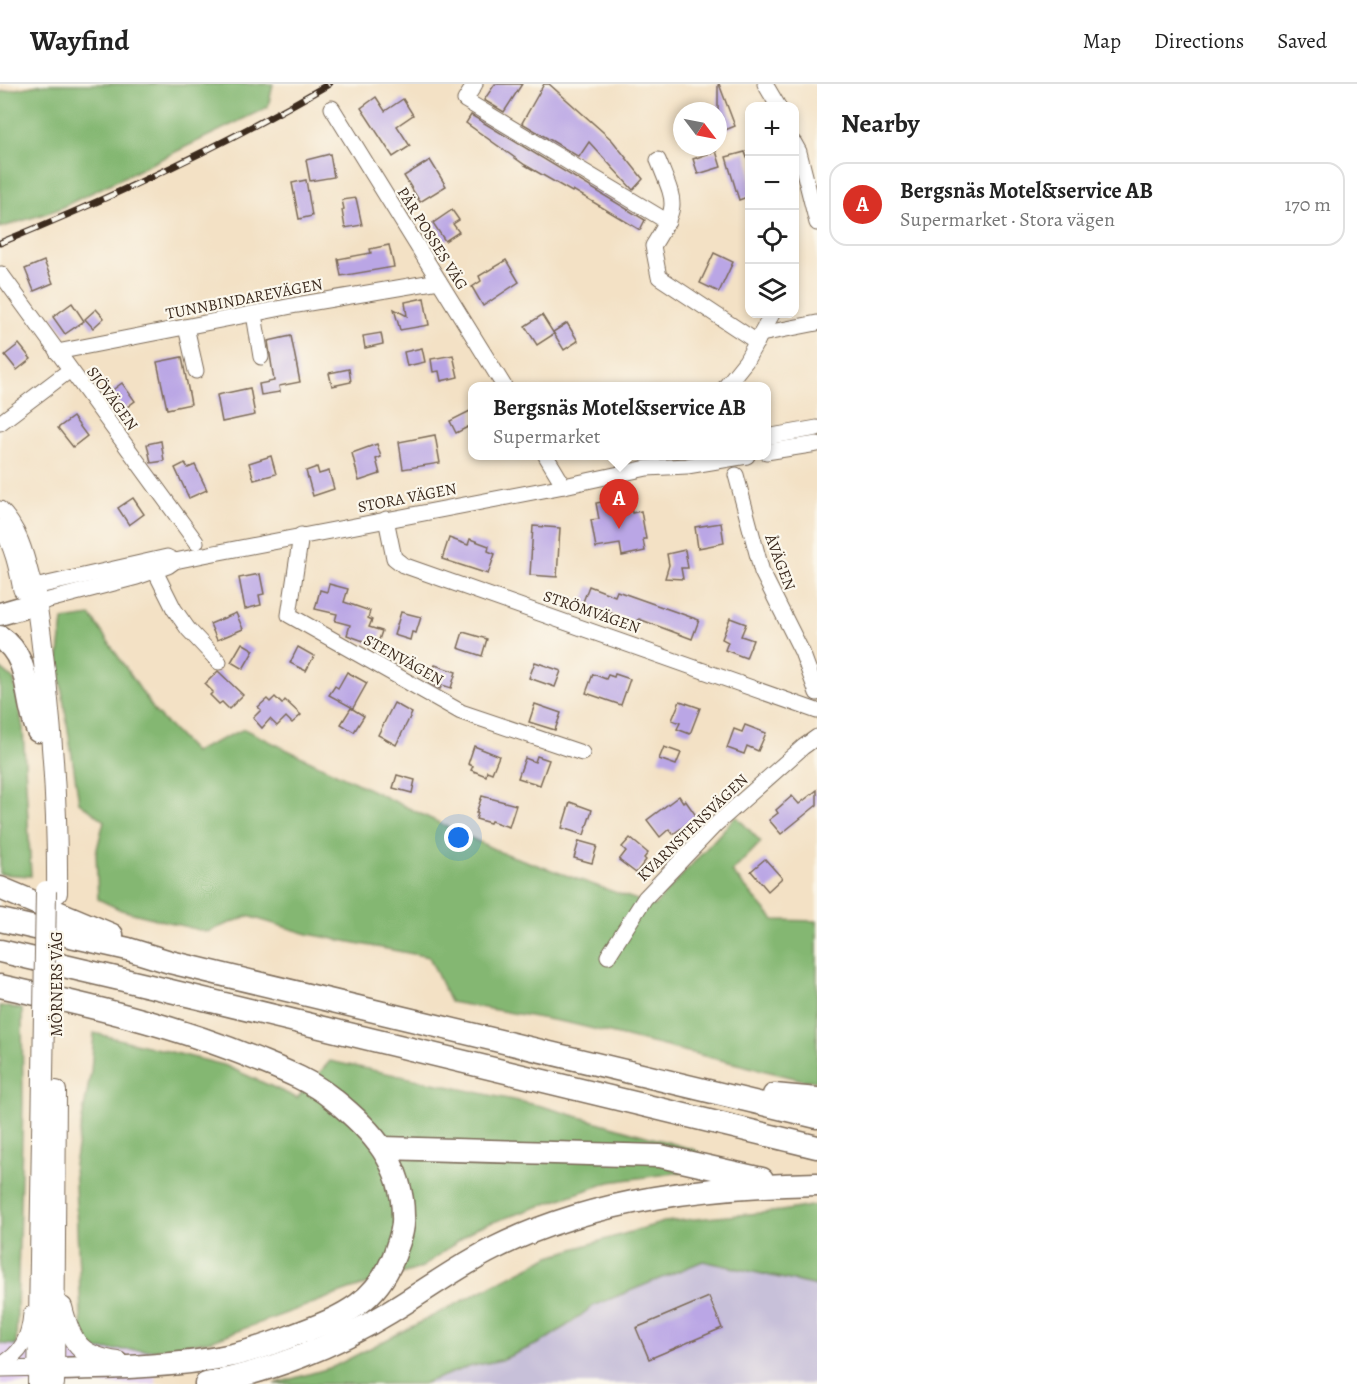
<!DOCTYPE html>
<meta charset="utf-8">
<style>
:root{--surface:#fff;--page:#f2f2f2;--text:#222;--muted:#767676;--line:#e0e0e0;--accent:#d93025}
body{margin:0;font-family:Alegreya,serif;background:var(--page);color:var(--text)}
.controls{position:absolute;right:18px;top:18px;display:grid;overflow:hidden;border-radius:12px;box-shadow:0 3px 9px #0003}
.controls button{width:54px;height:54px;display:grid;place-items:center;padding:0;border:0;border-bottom:2px solid var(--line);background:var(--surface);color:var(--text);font:30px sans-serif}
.compass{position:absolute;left:673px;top:18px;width:54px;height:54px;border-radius:50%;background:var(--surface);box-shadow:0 3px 9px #0003;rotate:122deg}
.you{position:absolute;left:459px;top:754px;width:21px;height:21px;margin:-15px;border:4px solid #fff;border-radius:50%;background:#1a73e8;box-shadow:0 0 0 9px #1a73e833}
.badge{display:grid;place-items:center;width:39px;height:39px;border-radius:50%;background:var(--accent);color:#fff;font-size:20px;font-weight:700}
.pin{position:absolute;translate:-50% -50px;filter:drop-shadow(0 2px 3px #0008)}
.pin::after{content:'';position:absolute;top:32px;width:21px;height:18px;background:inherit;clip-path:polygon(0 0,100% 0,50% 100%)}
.popup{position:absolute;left:468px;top:298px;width:303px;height:78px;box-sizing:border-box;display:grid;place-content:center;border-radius:12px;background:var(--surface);filter:drop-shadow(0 2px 4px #0005);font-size:20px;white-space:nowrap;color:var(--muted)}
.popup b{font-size:22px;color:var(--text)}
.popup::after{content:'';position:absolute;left:50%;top:100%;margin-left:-12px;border:12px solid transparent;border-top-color:var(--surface)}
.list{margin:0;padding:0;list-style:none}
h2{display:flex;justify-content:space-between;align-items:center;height:78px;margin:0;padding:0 24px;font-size:26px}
h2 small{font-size:20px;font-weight:400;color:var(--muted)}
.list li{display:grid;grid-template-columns:39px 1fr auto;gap:18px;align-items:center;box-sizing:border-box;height:84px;margin:0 12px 12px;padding:0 12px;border:2px solid var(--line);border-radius:18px}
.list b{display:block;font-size:22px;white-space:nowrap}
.list p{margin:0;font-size:20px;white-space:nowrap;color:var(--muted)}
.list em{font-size:20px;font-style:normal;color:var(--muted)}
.icon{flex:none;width:33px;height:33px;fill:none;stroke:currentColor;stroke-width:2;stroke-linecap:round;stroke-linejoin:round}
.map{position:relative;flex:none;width:817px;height:1300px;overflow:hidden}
header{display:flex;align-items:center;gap:36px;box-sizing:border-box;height:84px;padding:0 30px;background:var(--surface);border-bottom:2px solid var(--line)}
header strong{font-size:28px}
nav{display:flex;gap:33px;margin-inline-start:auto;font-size:21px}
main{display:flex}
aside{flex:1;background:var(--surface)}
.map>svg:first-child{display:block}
</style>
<header>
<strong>Wayfind</strong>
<nav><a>Map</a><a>Directions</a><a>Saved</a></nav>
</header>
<main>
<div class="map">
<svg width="817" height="1300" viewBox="0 0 817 1300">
<rect width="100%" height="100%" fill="#fbf7ec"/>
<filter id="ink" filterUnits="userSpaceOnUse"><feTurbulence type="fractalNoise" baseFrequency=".0167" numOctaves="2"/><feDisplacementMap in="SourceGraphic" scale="12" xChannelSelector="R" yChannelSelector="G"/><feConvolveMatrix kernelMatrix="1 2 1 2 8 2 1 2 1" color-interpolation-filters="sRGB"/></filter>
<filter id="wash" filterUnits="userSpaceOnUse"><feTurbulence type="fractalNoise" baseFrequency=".008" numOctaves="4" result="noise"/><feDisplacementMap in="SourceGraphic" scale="24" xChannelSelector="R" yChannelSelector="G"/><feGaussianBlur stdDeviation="1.35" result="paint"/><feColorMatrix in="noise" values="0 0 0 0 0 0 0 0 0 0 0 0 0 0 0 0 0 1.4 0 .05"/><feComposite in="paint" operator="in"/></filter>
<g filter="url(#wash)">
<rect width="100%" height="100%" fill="#f3e1c5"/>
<path fill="#e5d3f1" d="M0 1260 107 1266H154L156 1300H0Z"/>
<path fill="#c7c0d9" d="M703 1177 817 1202V1300H422L468 1283 501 1276 542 1258 571 1240 593 1222Z"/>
<g fill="#84b772" stroke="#607048" stroke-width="1.5">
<path d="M44 0H273L268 23 56 126 0 144V8Z"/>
<path d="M91 532 156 629 194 668 244 645 500 768 654 822 736 732 761 758 732 788 774 836 817 837V997L803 996 569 939 450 918 429 873 308 850 248 832 207 848 121 826 98 815 96 769 104 737 79 718 58 580 63 536Z"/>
<path d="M0 584 14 596 23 644 31 792 0 790Z"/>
<path d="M0 922 22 925 23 1019 16 1261 0 1260Z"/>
<path d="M94 949 224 981 297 1014 330 977 541 1022 695 1066 718 1083 610 1098 476 1144 421 1184 349 1206 213 1256 153 1266H97L82 1251 74 1080 91 987Z"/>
<path d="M817 1121V1202L703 1177 593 1222 571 1239 542 1258 501 1276 468 1283 422 1300H274L333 1283 550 1172 664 1138 781 1127Z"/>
</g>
<g id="blocks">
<g fill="#baa6e5">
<path d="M495 0H522L504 28 484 16Z"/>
<path d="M544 0H549L612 56 643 95 633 106 589 58 579 73 522 39Z"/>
<path d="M719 0 735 42 718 49V1Z"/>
<path d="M376 13 385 27 403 15 413 31 397 42 410 62 393 73 361 24Z"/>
<path d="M471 31 645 136 640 146 573 106 572 108 525 81 466 39Z"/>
<path d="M716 67 721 83 698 90 693 75Z"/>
<path d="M745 68 750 82V112L739 116 726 73Z"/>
<path d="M330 70 334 93 310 97 306 76Z"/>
<path d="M430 76 446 102 420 118 404 92Z"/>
<path d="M306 96 312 132 299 135 292 99Z"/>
<path d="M356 114 362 141 345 144 342 126 344 125 342 116Z"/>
<path d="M452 126 459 136 453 140 459 148 445 157 433 139Z"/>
<path d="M389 161 394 183 341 192 338 175 371 169 370 165Z"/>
<path d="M714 169 733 178 719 208 700 199Z"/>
<path d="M506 176 519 198 483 222 472 203 481 197 479 192Z"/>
<path d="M44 177 53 199 34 207 25 185Z"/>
<path d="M424 214 429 241 400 246 394 225 407 232 405 218Z"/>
<path d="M72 219 84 237 65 250 53 233Z"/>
<path d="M96 225 104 234 93 244 85 235Z"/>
<path d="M542 231 554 250 537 261 525 242Z"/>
<path d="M567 239 578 257 564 266 553 248Z"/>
<path d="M381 249 383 260 365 264 363 252Z"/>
<path d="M291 252 300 298 279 302 280 308 261 311 259 300 274 297 268 257Z"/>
<path d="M19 260 31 275 17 286 5 271Z"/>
<path d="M422 264 425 278 407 282 404 268Z"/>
<path d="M453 271 458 293 441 297 439 287 433 288 431 275Z"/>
<path d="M182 273 191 320 167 325 157 278Z"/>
<path d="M349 285 351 298 332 302 329 289Z"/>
<path d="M122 299 135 317 123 326 110 308Z"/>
<path d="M250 304 255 331 222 338 217 311Z"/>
<path d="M472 326V341L456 349 450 337Z"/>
<path d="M73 333 87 352 73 363 58 344Z"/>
<path d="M435 351 440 379 403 385 399 358Z"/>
<path d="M161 357 164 377 151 379 147 360Z"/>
<path d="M377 360 381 373 376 375 380 390 359 397 352 369Z"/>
<path d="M271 372 276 390 254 396 249 379Z"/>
<path d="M185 379 188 384 195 381 207 406 189 414 175 384Z"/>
<path d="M317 383 319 390 329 387 334 405 313 412 306 387Z"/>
<path d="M629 413 632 429 641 427 646 455H643L645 467 622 472 620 460 596 464 591 436 599 435 596 419Z"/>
<path d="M133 414 144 430 129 441 118 424Z"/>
<path d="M721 439 724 459 698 464 695 443Z"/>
<path d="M533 442 560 444 557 493 530 491Z"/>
<path d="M449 454 468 461 470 455 489 462 488 467 495 470 488 490 442 475Z"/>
<path d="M685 466 688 484H681L683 495 665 494 669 481 667 470Z"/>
<path d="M260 490 264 510 259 511 261 521 245 525 239 494Z"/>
<path d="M329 500 348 505 344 518 370 527 368 534 372 536 369 543 382 547 377 562 347 551 350 541 335 537 337 530 315 525 320 506 327 508Z"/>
<path d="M589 502 615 512 617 507 699 536 692 555 639 535 637 539 611 529 610 534 581 523Z"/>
<path d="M401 528 421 533 416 549 412 548 410 556 394 551Z"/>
<path d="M236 529 243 545 217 556 210 540Z"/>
<path d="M730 534 746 540 741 552 753 556 746 574 725 566 728 558 722 555Z"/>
<path d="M463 548 487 555 482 572 458 564Z"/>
<path d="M242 559 254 566 243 585 231 578Z"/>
<path d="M298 563 314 572 306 587 290 579Z"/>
<path d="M535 578 561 587 555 603 529 594Z"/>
<path d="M435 581 456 588 451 604 442 601 440 605 429 599Z"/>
<path d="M218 587 243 611 229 625 222 618 219 620 210 611 213 608 205 600Z"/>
<path d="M347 588 367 599 353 624 329 611 335 602 338 604Z"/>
<path d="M593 590 606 595 608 591 614 593 615 590 630 595 621 621 586 609Z"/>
<path d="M275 613 282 620 285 616 301 631 292 639 286 633 277 642 270 635 262 644 253 634 261 626 258 623 267 615 270 618Z"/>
<path d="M680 617 700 624 690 650 677 645 680 639 672 636Z"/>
<path d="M394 619 412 629 396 661 378 651Z"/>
<path d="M535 620 561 629 555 646 529 638Z"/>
<path d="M351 624 364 632 354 648 341 640Z"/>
<path d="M745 641 766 649 758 667 747 662 744 670 727 664 734 645 742 648Z"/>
<path d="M474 662 499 672 492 689 487 687 486 692 471 686 473 682 468 680Z"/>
<path d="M664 663 681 669 676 681 659 675Z"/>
<path d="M537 672 549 676 540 701 518 694 525 674 535 678Z"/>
<path d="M397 691 415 696 412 709 393 704Z"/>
<path d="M817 706V721L781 750 769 736 778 729 776 726 792 712 799 720Z"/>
<path d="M482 712 516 721 509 743 491 737 490 739 476 735 478 729H476Z"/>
<path d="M679 712 683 718 685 716 697 733 673 750 669 745 660 753 647 736Z"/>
<path d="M570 718 592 726 584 751 562 744Z"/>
<path d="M630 754 648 769 644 774 646 776 636 789 619 776 626 767 622 763Z"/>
<path d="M579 757 597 762 592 779 574 774Z"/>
<path d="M765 775 782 794 768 807 751 787Z"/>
<path d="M709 1213 722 1244 649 1275 636 1244Z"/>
</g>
</g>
</g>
<g filter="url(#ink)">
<use href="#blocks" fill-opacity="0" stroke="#7b6a58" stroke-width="1.5"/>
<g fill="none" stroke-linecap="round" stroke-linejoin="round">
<defs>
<g id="minor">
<path d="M475 0 465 16 668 138"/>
<path d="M765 0 778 22"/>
<path d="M332 24 504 302"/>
<path d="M794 59 799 68 817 139"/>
<path d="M658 76C676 121 679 120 653 162L659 193 757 258"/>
<path d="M1 190 196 458"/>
<path d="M254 230 261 273"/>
<path d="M186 243 196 287"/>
<path d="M761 250 817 239"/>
<path d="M57 268 297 221 439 197"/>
<path d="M726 302 746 277 772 230"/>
<path d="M0 339 70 286"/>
<path d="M766 353 817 344"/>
<path d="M766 368 817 360"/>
<path d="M546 372 564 402"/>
<path d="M736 391 762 488 802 568 817 609"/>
<path d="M0 425C21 445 27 475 34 502"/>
<path d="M386 435 394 474 403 481 817 627"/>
<path d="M0 443C12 461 17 485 21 506L167 473 175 477"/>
<path d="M301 451 289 531 461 628 582 669"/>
<path d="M155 487 174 525 188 545 219 578"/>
<path d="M26 522 137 493 168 482 175 477 204 471 564 402 647 384 687 382 747 372"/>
<path d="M608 872 645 814 715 741 803 663 817 653"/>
<path d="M0 1281C22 1270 29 1253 31 1230"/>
<path d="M0 1285 48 1284"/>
</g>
<g id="major">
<path d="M34 502C49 603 58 706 57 809"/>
<path d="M62 1223C71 1259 80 1273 118 1278"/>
<path d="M38 1300 44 929"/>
<path d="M54 1300 56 1007"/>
</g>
<g id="highway">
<path d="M0 530 24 523"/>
<path d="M0 553C33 575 23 616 38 647"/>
<path d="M0 804 112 851"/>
<path d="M0 836 128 865 170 878 817 1033"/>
<path d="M0 867 154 903 817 1063"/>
<path d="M0 902C87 921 174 941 256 975 283 986 310 996 333 1015 372 1046 403 1080 403 1132 404 1143 401 1152 397 1163 381 1217 343 1233 294 1251 274 1259 254 1266 233 1271 176 1283 112 1284 55 1285"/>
<path d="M774 1011 817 1015"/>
<path d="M383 1064 660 1072 762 1095"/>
<path d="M206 1300C273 1286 331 1264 390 1228 425 1207 458 1182 495 1164 593 1115 709 1102 817 1100"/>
</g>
</defs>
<use href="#minor" stroke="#7b6a58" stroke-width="17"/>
<use href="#major" stroke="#7b6a58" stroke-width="22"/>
<use href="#highway" stroke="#7b6a58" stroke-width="25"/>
<use href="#minor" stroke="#fff" stroke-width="15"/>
<use href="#major" stroke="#fff" stroke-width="20"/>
<use href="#highway" stroke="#fff" stroke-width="22"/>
<defs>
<path id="rail" d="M0 159C113 113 223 62 329 0"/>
</defs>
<use href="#rail" stroke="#3b2a1e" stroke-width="7"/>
<use href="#rail" stroke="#fbf7ec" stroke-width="4.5" stroke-dasharray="14" stroke-linecap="butt"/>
<defs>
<path id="major-bridge" d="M44 929 46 807"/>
</defs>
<use href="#major-bridge" stroke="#7b6a58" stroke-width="22" stroke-linecap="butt"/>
<use href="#major-bridge" stroke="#fff" stroke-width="20"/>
</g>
</g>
<g text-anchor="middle" stroke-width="4.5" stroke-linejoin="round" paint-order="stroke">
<g font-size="16" fill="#3b2a1e" stroke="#fbf7ec">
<text transform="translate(433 154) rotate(58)" y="6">PÄR POSSES VÄG</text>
<text transform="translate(244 214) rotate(-11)" y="6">TUNNBINDAREVÄGEN</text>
<text transform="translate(113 314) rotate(54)" y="6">SJÖVÄGEN</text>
<text transform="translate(407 413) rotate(-11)" y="6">STORA VÄGEN</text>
<text transform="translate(781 478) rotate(69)" y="6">ÅVÄGEN</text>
<text transform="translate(592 527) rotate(19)" y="6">STRÖMVÄGEN</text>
<text transform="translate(404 575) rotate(29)" y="6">STENVÄGEN</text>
<text transform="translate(692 743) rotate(-44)" y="6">KVARNSTENSVÄGEN</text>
<text transform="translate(56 900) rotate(-90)" y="6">MÖRNERS VÄG</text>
</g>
</g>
</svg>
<div class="controls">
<button>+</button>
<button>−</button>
<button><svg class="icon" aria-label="locate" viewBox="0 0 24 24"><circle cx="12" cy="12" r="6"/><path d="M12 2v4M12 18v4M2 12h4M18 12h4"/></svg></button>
<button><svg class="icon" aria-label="layers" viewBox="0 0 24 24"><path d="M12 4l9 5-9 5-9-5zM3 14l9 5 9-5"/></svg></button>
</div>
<svg class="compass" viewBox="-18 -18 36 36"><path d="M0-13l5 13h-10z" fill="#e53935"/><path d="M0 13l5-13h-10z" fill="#767676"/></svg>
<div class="you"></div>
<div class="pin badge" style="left:619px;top:445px">A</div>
<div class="popup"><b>Bergsnäs Motel&amp;service AB</b>Supermarket</div>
</div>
<aside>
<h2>Nearby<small></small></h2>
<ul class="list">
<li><span class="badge">A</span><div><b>Bergsnäs Motel&amp;service AB</b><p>Supermarket · Stora vägen</p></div><em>170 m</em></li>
</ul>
</aside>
</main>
